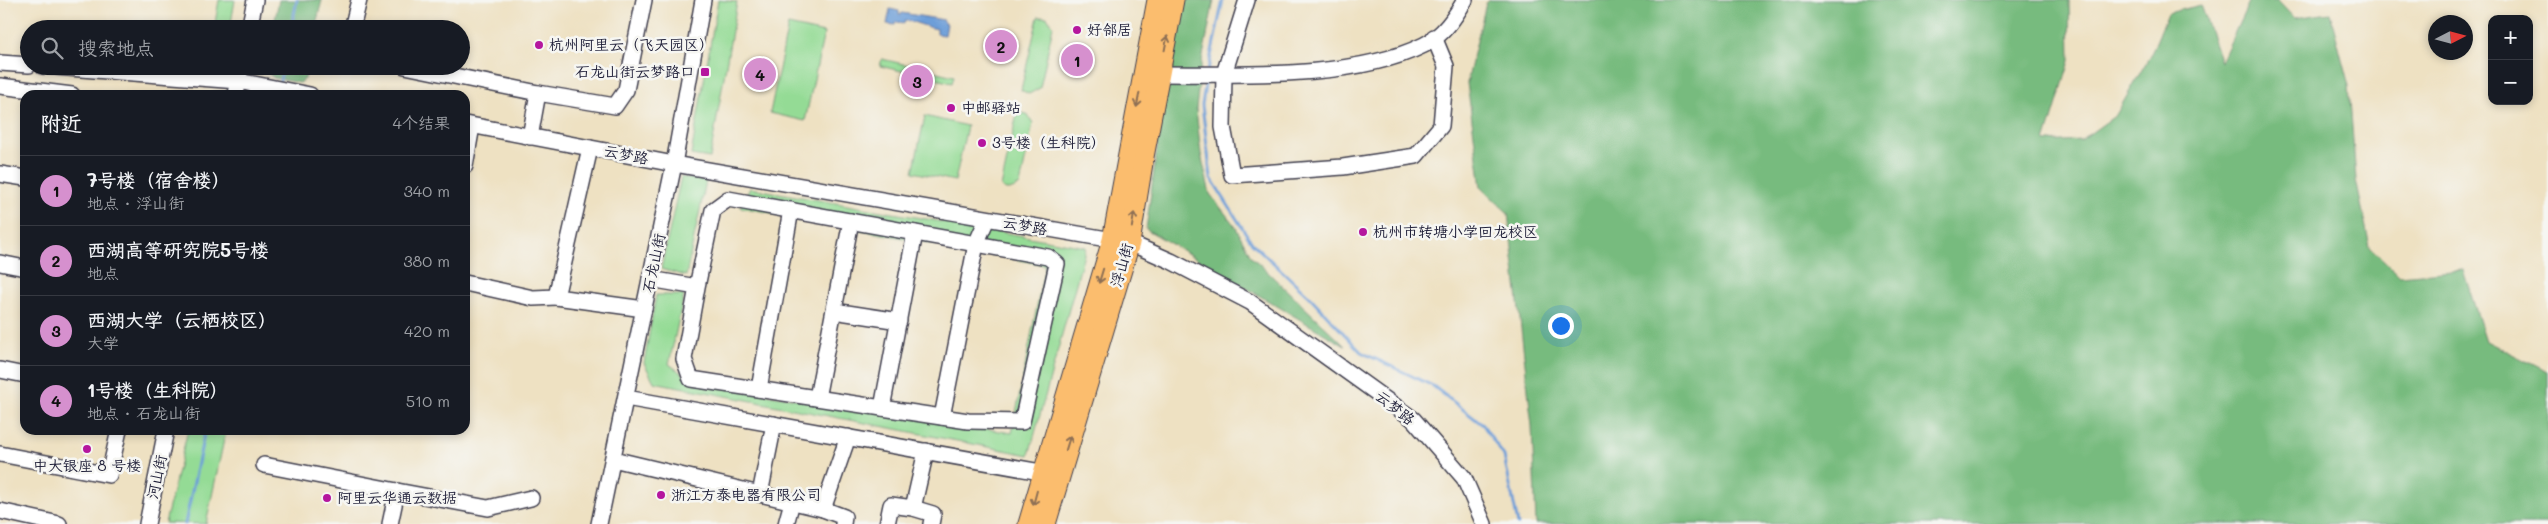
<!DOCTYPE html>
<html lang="zh">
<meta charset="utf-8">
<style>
:root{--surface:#171b24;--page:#20242c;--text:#f1f3f6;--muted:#9ea1a6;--line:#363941;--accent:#d690ce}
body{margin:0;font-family:Mali,"LXGW WenKai TC",sans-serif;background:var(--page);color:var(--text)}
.controls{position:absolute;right:15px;top:15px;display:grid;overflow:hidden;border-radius:10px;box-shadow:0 2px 8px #0003}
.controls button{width:45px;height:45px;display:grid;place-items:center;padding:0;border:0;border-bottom:1px solid var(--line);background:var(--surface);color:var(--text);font:25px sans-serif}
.compass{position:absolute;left:2428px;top:15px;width:45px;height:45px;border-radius:50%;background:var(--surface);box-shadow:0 2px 8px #0003;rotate:84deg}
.you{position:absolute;left:1560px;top:325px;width:18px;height:18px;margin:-12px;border:4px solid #fff;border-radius:50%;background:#1a73e8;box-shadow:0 0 0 8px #1a73e833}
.badge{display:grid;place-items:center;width:32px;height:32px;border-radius:50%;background:var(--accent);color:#111;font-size:16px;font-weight:700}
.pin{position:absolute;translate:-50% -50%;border:2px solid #fff;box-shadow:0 1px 5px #0006}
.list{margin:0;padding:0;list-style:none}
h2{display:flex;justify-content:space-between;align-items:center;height:65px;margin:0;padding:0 20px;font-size:21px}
h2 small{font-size:16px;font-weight:400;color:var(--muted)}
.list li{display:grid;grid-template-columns:32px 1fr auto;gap:15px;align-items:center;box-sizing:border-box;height:70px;padding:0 20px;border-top:1px solid var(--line)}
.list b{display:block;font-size:19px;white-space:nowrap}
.list p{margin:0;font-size:16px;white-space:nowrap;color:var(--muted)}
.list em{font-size:16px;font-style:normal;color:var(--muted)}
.icon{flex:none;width:28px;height:28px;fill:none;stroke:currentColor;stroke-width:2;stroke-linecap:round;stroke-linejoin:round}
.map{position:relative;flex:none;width:2548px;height:524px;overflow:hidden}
.search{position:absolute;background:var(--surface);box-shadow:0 2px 8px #0003;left:20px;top:20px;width:450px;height:55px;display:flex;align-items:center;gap:12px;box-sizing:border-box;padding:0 18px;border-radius:28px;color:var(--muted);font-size:19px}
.panel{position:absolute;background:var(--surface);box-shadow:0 2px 8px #0003;left:20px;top:90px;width:450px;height:345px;border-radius:15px}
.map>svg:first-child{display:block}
</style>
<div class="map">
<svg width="2548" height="524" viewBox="0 0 2548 524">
<rect width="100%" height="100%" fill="#f6f6f2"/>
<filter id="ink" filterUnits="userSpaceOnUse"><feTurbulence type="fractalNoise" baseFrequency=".02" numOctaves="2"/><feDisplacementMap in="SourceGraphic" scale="10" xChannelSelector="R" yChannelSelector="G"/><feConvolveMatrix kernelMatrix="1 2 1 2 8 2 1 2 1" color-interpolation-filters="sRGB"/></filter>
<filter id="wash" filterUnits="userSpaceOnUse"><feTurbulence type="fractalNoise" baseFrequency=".0096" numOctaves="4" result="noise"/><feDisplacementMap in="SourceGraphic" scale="20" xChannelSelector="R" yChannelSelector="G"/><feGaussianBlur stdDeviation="1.12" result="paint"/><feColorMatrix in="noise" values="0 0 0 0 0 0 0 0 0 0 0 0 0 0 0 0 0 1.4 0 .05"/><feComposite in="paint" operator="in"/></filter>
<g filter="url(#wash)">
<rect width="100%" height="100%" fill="#eee1c2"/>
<g fill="#94db95" stroke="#5b7e68">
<path d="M219 0H235L230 29H214Z"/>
<path d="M718 0 737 2 710 158 691 155Z"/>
<path d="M1038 17H1047L1053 26 1040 88 1029 94 1021 90Z"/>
<path d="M788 25 824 33 805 121 770 113Z"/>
<path d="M882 59 954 76 952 83 880 66Z"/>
<path d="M1022 113 1027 114 1033 123 1020 185C1013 189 1007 193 1001 187L1015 123 1017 114Z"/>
<path d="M925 116 967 126 955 181 913 172Z"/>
<path d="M681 177 706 181 686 276 661 269Z"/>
<path d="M750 188 1086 247 1029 455 654 382 644 363 656 295H684L669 364 695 383 1012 433 1045 265 740 207Z"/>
<path d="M188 430H226L206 524 165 523Z"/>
</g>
<g fill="#77bb7e" stroke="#4c6e5c">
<path d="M279 0H322L315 29H273Z"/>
<path d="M1181 0H1214L1201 66 1196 109 1201 154 1210 194 1235 226 1251 256 1345 346 1146 229 1166 83Z"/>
<path d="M1490 0H2069L2070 61 2045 142 2081 140 2116 115 2151 54 2168 13 2201 5 2221 62 2250 0H2277L2294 18 2330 13 2349 86 2356 180 2370 247 2400 276 2463 270 2486 341 2548 372V524H1536L1532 426 1508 213 1481 187 1467 83 1486 3Z"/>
<path d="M266 66H307L305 79 300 83 274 78 266 71Z"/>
</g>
<path fill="#6d9ed8" stroke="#48608a" d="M890 9 899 11V14L901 15 902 13 944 20V23L947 24 945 35 937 34V29C925 27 916 22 905 20L904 23 896 22 895 25 887 24Z"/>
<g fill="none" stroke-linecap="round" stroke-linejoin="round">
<g stroke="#6d9ed8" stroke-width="3">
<path d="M291 29 297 0"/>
<path d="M1208 70 1223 0"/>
<path d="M1206 79 1202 105 1211 178 1252 243 1310 297 1361 352 1433 386 1483 425 1504 456 1518 524"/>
<path d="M279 85 283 66"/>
<path d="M185 524 205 430"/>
</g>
</g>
</g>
<g filter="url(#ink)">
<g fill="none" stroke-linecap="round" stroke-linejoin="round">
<defs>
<g id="minor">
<path d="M1247 0 1224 74 1223 127 1232 175 1343 167 1416 156 1441 126 1446 66 1434 37"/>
<path d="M249 29 255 0"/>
<path d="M352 29 359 0"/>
<path d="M0 63 29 65"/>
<path d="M42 66 238 81 310 95"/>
<path d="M405 66 538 93 615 106 626 90 644 0"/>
<path d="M1160 74C1237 74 1354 80 1424 45 1443 36 1455 17 1465 0"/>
<path d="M0 86 72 95"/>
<path d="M236 95 241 66"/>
<path d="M465 124 674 164 1130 243 1171 261 1250 302 1413 419 1464 478 1484 524"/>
<path d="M530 137 538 93"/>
<path d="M590 148 556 297 644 309"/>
<path d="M465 166 472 126"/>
<path d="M0 174 25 178"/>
<path d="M0 263 25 268"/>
<path d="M650 279 697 287 713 210 728 199 1048 257 1057 264 1022 422 968 421 691 379 684 359 697 287"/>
<path d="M465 283 533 298 556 297"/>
<path d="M834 311 899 321"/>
<path d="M0 370 25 375"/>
<path d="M759 389 791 210"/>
<path d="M626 398 1052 474"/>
<path d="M817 398 851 221"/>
<path d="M882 408 915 233"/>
<path d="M942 417 976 244 987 219"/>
<path d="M0 454 109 475 119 430"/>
<path d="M613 459 823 509 844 517 843 524"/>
<path d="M264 465 397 491"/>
<path d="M760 494 774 424"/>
<path d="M913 508 933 514 931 524"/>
<path d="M823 509 848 437"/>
<path d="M0 511 59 524"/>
<path d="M147 524 166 430"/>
<path d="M390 524 397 491 488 508 531 498"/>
<path d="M599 524 674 164 703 0"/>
<path d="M786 524 792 502"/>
<path d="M887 524 891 505 913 508 926 451"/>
</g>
<g id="major">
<path d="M1028 524 1112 240 1157 0"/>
<path d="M1046 524 1130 243 1144 157 1174 0"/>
</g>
</defs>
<use href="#minor" stroke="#413f4f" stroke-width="18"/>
<use href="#major" stroke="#413f4f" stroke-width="21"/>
<use href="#minor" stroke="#fff" stroke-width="15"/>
<use href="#major" stroke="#fbbd6e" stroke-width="19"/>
</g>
<defs><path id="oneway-shaft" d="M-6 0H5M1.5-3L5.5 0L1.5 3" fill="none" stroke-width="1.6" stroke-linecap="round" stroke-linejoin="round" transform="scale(1.25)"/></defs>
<g stroke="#8e7054">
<use href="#oneway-shaft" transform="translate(1166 43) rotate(-79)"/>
<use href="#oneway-shaft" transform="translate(1138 100) rotate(101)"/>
<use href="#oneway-shaft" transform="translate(1133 220) rotate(-81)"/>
<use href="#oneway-shaft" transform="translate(1101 276) rotate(107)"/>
<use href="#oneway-shaft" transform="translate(1068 443) rotate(-73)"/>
<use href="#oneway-shaft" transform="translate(1035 498) rotate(105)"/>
</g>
</g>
<g fill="#b5179e" stroke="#f6f6f2" stroke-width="2">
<circle cx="1077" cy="30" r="5"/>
<circle cx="539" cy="45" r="5"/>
<rect x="700" y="67" width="10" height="10" rx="2.5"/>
<circle cx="951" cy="108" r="5"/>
<circle cx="982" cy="143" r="5"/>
<circle cx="1363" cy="232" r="5"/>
<circle cx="87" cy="449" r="5"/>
<circle cx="661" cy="495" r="5"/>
<circle cx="327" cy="498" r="5"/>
</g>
<g text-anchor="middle" stroke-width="5" stroke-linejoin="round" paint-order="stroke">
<g font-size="15" fill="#22223b" stroke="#f6f6f2" text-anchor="start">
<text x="1087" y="35">好邻居</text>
<text x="549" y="50">杭州阿里云（飞天园区）</text>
<text x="695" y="77" text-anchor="end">石龙山街云梦路口</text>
<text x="961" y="113">中邮驿站</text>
<text x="992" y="148">3号楼（生科院）</text>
<text x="1373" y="237">杭州市转塘小学回龙校区</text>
<text x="87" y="471" text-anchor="middle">中大银座 8 号楼</text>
<text x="671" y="500">浙江方泰电器有限公司</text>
<text x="337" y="503">阿里云华通云数据</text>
</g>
<g font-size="15" fill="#22223b" stroke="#f6f6f2">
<text transform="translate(626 155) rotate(11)" y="5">云梦路</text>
<text transform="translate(1025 226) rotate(10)" y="5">云梦路</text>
<text transform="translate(654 263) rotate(-78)" y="5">石龙山街</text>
<text transform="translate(1122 265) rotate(-74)" y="5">浮山街</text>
<text transform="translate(1395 408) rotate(38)" y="5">云梦路</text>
<text transform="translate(157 477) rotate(-78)" y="5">河山街</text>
</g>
</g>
</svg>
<div class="controls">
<button>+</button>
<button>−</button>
</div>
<svg class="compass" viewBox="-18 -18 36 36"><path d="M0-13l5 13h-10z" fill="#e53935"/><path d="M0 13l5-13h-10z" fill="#9ea1a6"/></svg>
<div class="you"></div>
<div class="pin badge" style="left:1077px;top:60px">1</div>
<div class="pin badge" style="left:1001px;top:46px">2</div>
<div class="pin badge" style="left:917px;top:81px">3</div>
<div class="pin badge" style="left:760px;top:74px">4</div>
<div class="search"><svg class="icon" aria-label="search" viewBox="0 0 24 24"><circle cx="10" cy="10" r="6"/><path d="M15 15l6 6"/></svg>搜索地点</div>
<section class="panel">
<h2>附近<small>4个结果</small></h2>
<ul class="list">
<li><span class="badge">1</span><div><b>7号楼（宿舍楼）</b><p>地点 · 浮山街</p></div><em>340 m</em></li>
<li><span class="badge">2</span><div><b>西湖高等研究院5号楼</b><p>地点</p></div><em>380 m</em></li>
<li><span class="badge">3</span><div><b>西湖大学（云栖校区）</b><p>大学</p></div><em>420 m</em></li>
<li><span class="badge">4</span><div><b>1号楼（生科院）</b><p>地点 · 石龙山街</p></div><em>510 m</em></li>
</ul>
</section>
</div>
